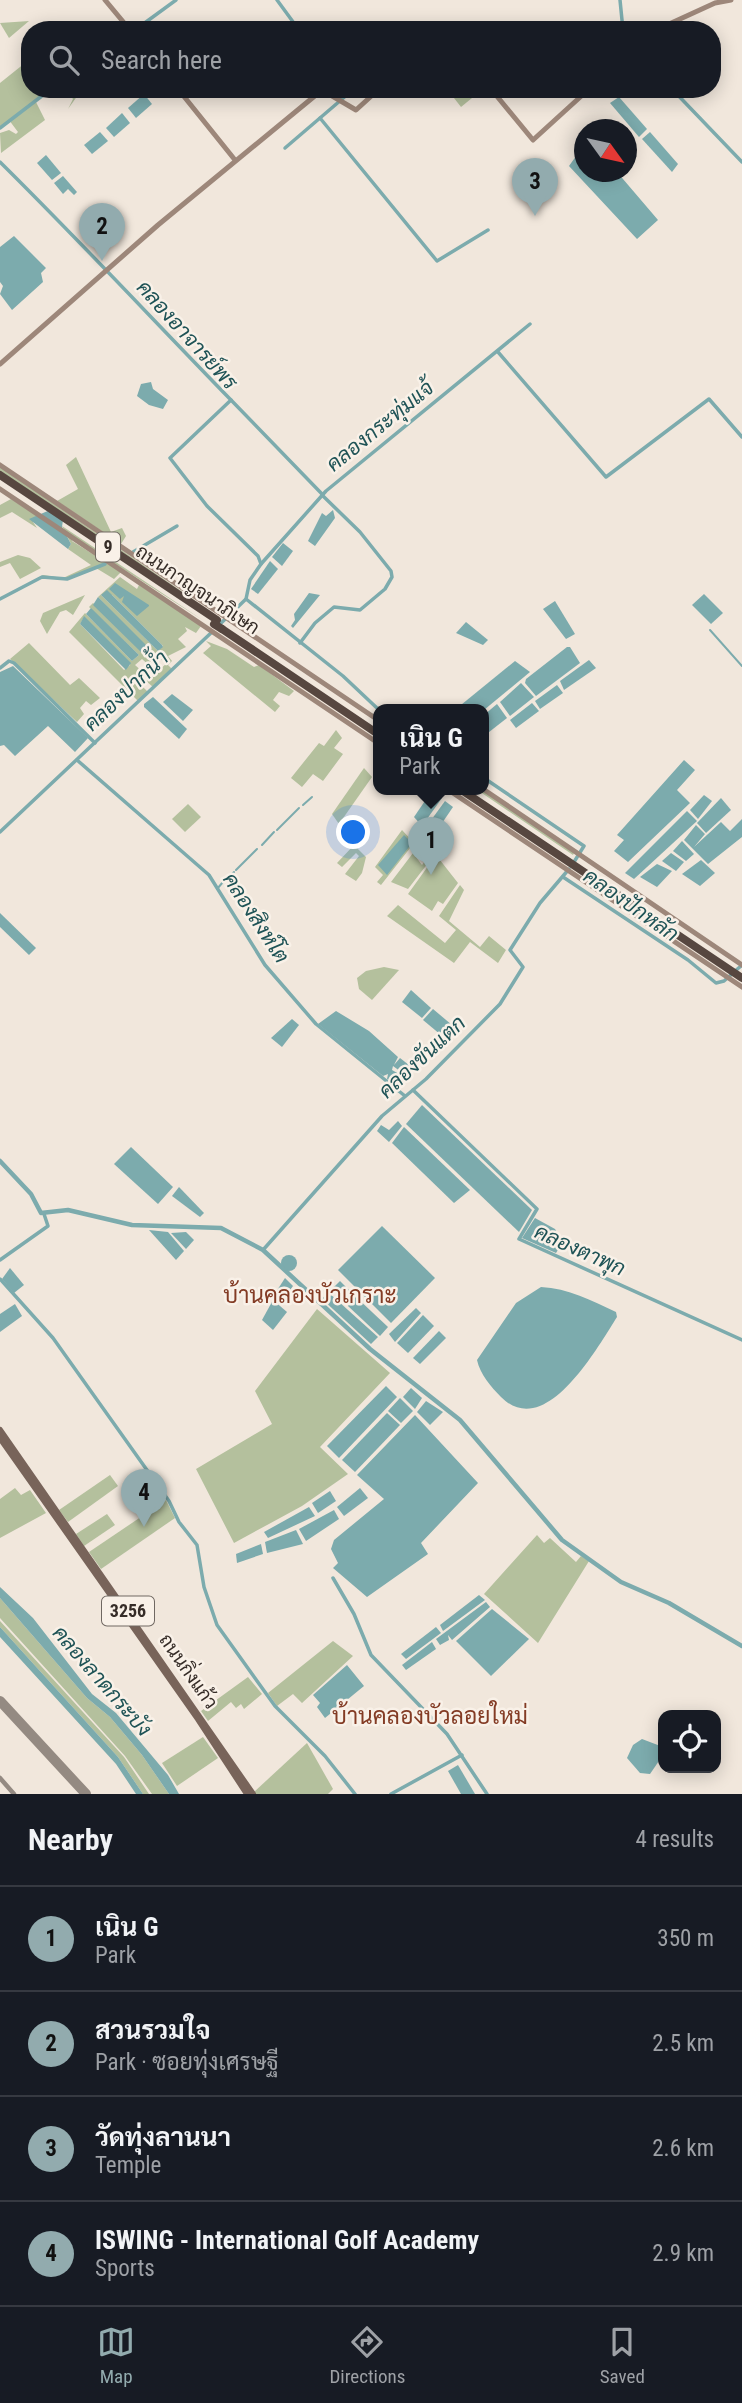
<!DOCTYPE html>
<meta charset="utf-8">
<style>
:root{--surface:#171b24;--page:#20242c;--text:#f1f3f6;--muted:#9ea1a6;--line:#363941;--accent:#92abae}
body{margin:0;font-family:"Roboto Condensed",Sarabun,sans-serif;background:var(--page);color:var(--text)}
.controls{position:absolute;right:21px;bottom:21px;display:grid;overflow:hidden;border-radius:14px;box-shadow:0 4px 18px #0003}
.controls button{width:63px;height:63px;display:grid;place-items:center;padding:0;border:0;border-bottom:2px solid var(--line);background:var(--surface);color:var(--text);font:35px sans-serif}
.compass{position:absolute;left:574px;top:119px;width:63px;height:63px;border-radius:50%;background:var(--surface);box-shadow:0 4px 18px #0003;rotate:123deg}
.you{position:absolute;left:354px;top:833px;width:24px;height:24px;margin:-18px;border:5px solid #fff;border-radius:50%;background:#1a73e8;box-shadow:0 0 0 10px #1a73e833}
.badge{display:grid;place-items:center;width:46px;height:46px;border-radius:50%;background:var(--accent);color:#111;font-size:23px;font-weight:700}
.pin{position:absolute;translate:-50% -58px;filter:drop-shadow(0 2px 4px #0008)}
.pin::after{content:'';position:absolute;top:37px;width:24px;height:21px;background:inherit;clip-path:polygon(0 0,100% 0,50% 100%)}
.popup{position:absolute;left:373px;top:704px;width:116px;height:91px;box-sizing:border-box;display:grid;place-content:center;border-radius:14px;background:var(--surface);filter:drop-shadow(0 2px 5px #0005);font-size:23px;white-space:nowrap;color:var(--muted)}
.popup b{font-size:26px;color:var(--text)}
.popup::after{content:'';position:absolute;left:50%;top:100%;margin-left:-14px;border:14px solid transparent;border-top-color:var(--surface)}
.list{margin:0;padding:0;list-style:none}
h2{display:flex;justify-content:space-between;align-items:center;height:91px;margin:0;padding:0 28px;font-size:30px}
h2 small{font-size:23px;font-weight:400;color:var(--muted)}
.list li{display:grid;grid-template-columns:46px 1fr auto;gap:21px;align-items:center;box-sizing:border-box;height:105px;padding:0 28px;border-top:2px solid var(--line)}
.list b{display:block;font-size:26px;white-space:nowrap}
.list p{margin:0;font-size:23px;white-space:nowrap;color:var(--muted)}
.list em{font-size:23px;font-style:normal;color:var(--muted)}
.icon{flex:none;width:38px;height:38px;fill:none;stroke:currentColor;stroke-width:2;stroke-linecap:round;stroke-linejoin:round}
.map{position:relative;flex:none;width:742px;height:1794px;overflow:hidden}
.search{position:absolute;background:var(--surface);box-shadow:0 4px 18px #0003;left:21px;right:21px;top:21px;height:77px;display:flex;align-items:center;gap:18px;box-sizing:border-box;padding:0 24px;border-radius:28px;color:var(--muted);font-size:26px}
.sheet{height:511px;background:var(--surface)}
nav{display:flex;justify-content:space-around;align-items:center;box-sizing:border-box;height:98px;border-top:2px solid var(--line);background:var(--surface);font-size:19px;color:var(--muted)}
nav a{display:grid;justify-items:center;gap:4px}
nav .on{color:var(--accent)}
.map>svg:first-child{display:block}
</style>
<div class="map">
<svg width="742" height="1794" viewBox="0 0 742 1794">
<rect width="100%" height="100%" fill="#f1e7dc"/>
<g fill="#b4c09d" fill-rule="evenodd">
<path d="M29 21 9 38 0 23Z"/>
<path d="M30 59V89H49L35 100 45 120 1 153 0 133 9 130 16 134 18 132 9 120 0 127V83Z"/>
<path d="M58 89H83L86 94 81 97 78 95 68 109 73 99 70 95 62 97Z"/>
<path d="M447 89H483L461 107Z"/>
<path d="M76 457 111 532 122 528 126 536 121 544 57 501 78 489 66 465Z"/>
<path d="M0 467 212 612 0 471Z"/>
<path d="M11 499 37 516 33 522 37 528 12 512 0 518V505Z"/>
<path d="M62 526 204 621 72 536V541L121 572 114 579 96 568 66 580 42 578 0 600 43 575 63 578 91 565 68 549 71 544Z"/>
<path d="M18 555 30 558 41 568 20 579 10 563 0 567V562Z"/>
<path d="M120 577 137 589 139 585 201 626 196 633 185 627 187 631 178 639 186 647 168 656 172 661 168 665 172 669 153 687 146 681 166 664 151 650 146 658 155 665 152 668 142 659 135 665 145 674 143 678 146 681 142 686 148 692 138 701 69 632 85 613 132 661 139 655 89 607 93 603 147 649 98 597ZM101 595H112L163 646 158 651ZM84 617 130 663V665L124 670 80 624Z"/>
<path d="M85 595 73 615 66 610 60 612 47 634 40 621 43 613Z"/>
<path d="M206 641 227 649 254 667 259 665 294 691 289 696 279 692 273 700 280 706 275 712 203 653 211 646Z"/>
<path d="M29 643 70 685 79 678 100 698 91 705 86 701 80 708 84 714 77 722 10 659Z"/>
<path d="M336 730 342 738 334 748 343 754 323 781 313 774 302 787 291 778 319 743 324 746Z"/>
<path d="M364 768 372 777 339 824 332 814Z"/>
<path d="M476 789H480L574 853 573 855Z"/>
<path d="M188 804 201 817 185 832 172 819Z"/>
<path d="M402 830 414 843 381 885 377 882 383 875 375 867Z"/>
<path d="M354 845 366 857 362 873 356 881 345 874 359 856 356 853 342 867 337 863Z"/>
<path d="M433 851 435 854 408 889 391 882 413 853 422 865Z"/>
<path d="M436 855 458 883 443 904 438 901 432 911 408 894Z"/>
<path d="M460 885 464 890 449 921 480 947 489 936 506 950 498 963 470 942 454 963 387 916 398 905 445 943 456 930 439 916Z"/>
<path d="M384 967 399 970 372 1000 359 989 357 978 366 971Z"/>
<path d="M317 1309 390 1373 320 1447 348 1474 302 1506 234 1543 196 1469 272 1424 255 1391Z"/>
<path d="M110 1475 118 1486 68 1522 59 1510Z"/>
<path d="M15 1488 21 1495 30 1490 46 1513 0 1538V1499Z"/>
<path d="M166 1500 175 1518 101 1569 89 1552Z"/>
<path d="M107 1514 115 1525 84 1546 76 1534Z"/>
<path d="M537 1535 544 1543 550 1538 576 1562 581 1556 589 1561 538 1643 484 1594Z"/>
<path d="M0 1598 87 1698 110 1717 142 1755 169 1794H152L125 1756 0 1618Z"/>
<path d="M0 1621 124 1757 149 1794H143L118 1757 0 1627Z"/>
<path d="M333 1641 353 1656 302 1703 293 1694 277 1706 268 1693Z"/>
<path d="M248 1677 262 1694 244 1709 241 1704 236 1708 231 1702 208 1721 201 1711Z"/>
<path d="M203 1737 218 1758 177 1786 162 1763Z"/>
<path d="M307 1743 333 1789 328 1794H256L254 1792Z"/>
</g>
<g fill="#7cabad">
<path d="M144 94 152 104 136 118 128 108Z"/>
<path d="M619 97 647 129 639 137 610 103Z"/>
<path d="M122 113 130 123 114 137 106 128Z"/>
<path d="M100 132 108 141 92 154 84 145Z"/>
<path d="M650 132 678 164 672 172 642 139Z"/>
<path d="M584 145V172H617L658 220 637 239 569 166Z"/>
<path d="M46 155 61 173 52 180 37 163Z"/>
<path d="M63 176 77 192 74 195 68 189 63 194 54 183Z"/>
<path d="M14 236 46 268 41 273 43 282 12 310 0 294 3 286 0 282V247Z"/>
<path d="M151 382 153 389 168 400 163 409 149 405 137 396 141 384Z"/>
<path d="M50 510 63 520 62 527 71 544 68 549 29 519Z"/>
<path d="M333 510 335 518 315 546 308 541 322 513 326 516Z"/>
<path d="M283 543 293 551 282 566 272 557Z"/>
<path d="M270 561 278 569 258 594 251 589Z"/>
<path d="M115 583 149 605V606L137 616 122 602 124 596 120 599 109 589Z"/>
<path d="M107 590 162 645 163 647 158 651 101 595Z"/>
<path d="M309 593 320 595 293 628 291 626 295 620 294 614Z"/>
<path d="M704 594 723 613 711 624 692 605Z"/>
<path d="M98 597 148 647 143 654 93 605Z"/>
<path d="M555 601 575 634 566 639 543 609Z"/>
<path d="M91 608 139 655 132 661 86 614Z"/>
<path d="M84 616 131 663 126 670 80 624Z"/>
<path d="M466 622 488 640 483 645 456 633Z"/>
<path d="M567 647H570L580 663 536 696 525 683 526 679Z"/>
<path d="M589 660 596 668 564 690 560 681Z"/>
<path d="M515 661 530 672 484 710 456 709Z"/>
<path d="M13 666 88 738 75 752 48 726 15 756 4 745 0 746V672Z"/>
<path d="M521 683 534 697 510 716 500 702Z"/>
<path d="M557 685 563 693 540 709 535 701Z"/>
<path d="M172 694 193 710 183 721 163 702Z"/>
<path d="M153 697 187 729 179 739 144 707V704Z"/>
<path d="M532 703 539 711 516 728 510 720Z"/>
<path d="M497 704 507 718 484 736V715Z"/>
<path d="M684 760 695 770 677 790 690 803 628 862 614 851 624 840 617 835Z"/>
<path d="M431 792 442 798 422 826 414 817Z"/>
<path d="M704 795 712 801 698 819 690 810Z"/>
<path d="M721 798 731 810 706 833 697 823Z"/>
<path d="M445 801 453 807 436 832 429 823Z"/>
<path d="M687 811 697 821 634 879 625 873Z"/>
<path d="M742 819V837L708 864 684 840 696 825 705 834 694 847 721 822 730 831Z"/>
<path d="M404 835 411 842 409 847 387 875 378 865Z"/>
<path d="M682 841 694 854 686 861 673 851Z"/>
<path d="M671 853 684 862 676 871 662 861Z"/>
<path d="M701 860 715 873 700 886 682 874Z"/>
<path d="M657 864 672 871 657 887 640 877Z"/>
<path d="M0 913 36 948 29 955 0 927Z"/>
<path d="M411 990 431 1008 422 1018 402 1002Z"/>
<path d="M433 1009 452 1025 448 1035H441L423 1020Z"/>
<path d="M336 1011 369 1031 398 1057 394 1065 400 1058 414 1069 408 1077 393 1066 392 1070 406 1078 398 1088 387 1079 388 1074 383 1076 318 1024Z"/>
<path d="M292 1019 299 1025 282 1047 271 1038Z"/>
<path d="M422 1105 532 1210 519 1232 406 1124Z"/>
<path d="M398 1121 402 1126 389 1142 377 1131 381 1125 389 1130Z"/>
<path d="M404 1127 470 1190 454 1203 392 1143Z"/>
<path d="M131 1147 173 1187 158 1204 114 1164Z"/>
<path d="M179 1187 204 1213 200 1217 172 1196Z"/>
<path d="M535 1218 555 1229 563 1242 556 1253 522 1238Z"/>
<path d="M382 1226 435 1278 391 1323 338 1270Z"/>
<path d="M149 1230 168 1232 184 1251 176 1260Z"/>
<path d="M186 1232 194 1240 186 1249 171 1233Z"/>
<circle cx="289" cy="1263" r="8"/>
<path d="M10 1268 24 1285 14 1293 2 1279Z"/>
<path d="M285 1278 293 1286 282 1301 274 1295Z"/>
<path d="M340 1281 355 1296 347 1304 332 1289Z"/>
<path d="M541 1287C568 1288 592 1301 616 1312L617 1317C596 1350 545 1441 501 1397 491 1387 480 1374 477 1360L516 1303Z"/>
<path d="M328 1292 378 1337 371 1344 322 1299Z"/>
<path d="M356 1297 388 1327 380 1336 348 1306Z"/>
<path d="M273 1300 287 1312 273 1330 262 1320Z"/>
<path d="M15 1304 22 1316 0 1332V1314Z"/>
<path d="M416 1308 421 1313 395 1342 389 1334Z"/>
<path d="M423 1315 434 1326 408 1353 397 1343Z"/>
<path d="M439 1331 446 1338 420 1364 413 1358Z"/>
<path d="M386 1386 397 1397 339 1458 327 1446Z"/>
<path d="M411 1388 422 1398 415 1409 403 1397Z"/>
<path d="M400 1398 413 1411 401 1423 388 1411Z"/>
<path d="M426 1401 443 1412 430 1425 417 1412Z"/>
<path d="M387 1413 400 1425 355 1472 342 1460Z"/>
<path d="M415 1415 478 1483 421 1543 428 1554 367 1597 333 1568 338 1563 331 1549 334 1540 384 1499 357 1475Z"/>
<path d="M360 1488 368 1498 344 1516 337 1507Z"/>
<path d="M330 1491 336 1501 318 1513 312 1503Z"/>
<path d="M309 1507 315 1516 268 1538 264 1532Z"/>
<path d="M334 1510 339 1519 306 1541 299 1529Z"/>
<path d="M296 1530 303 1544 267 1553 265 1542Z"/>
<path d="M261 1544 263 1554 237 1563 236 1554Z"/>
<path d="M0 1587 33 1618 92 1694 116 1713 168 1775 179 1794H169L142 1755 110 1717 87 1698 0 1598Z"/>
<path d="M479 1595 485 1600 443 1631 440 1625Z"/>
<path d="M486 1602 490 1607 452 1640 448 1635 449 1640 440 1645 436 1639Z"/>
<path d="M492 1609 529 1639 491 1676 456 1641Z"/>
<path d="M0 1627 118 1757 143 1794H136L116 1764 0 1637Z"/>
<path d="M436 1627 441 1633 406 1659 401 1654Z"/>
<path d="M432 1642 436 1649 406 1670 402 1665Z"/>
<path d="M347 1665 364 1686 325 1718 317 1707 320 1703 313 1695Z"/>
<path d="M642 1739 663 1747V1755L650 1774 640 1773 627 1758 633 1745Z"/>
<path d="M458 1765 475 1794H461L448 1771Z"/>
</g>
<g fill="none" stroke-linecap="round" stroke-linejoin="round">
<g stroke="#7cabad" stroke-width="2">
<path d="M710 630 742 666"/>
<path d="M303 805 312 797"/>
<path d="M277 830 299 808"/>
<path d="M262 845 274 832"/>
<path d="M236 870 257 849"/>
<path d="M231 875 234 872"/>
<path d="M225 880 229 876"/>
<path d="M217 889 223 882"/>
</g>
<g stroke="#7cabad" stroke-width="3.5">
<path d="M277 0 299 30"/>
<path d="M620 0 623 30"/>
<path d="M135 30 176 0"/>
<path d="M672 89 742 162"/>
<path d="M320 118 437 261 488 230"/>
<path d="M0 128 51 89"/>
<path d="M285 148 348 94 349 89"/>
<path d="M0 162C79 240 154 321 231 400L170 458 207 506 258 556 261 564"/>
<path d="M498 352 606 477 709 399 742 437"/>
<path d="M231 400 322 494"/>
<path d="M133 552 177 526"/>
<path d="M0 599 42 577 67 579 105 564"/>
<path d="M246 599 343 676 378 709"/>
<path d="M217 627 246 599 250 580 261 564 326 491 530 324"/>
<path d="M300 643 315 623 334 607 360 610 385 589 392 577 391 571 360 532 322 495"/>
<path d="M0 668 9 661 14 663 95 743"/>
<path d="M77 760 209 875 265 965 316 1024 405 1096"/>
<path d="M484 778 584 846 574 862"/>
<path d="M0 832 212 632"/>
<path d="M563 877 688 960 716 983 724 981 742 965"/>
<path d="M413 1090 537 1209 519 1239 742 1340"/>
<path d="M263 1250 382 1116 426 1079 500 1004 523 967 510 950 540 903 569 869"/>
<path d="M0 1260 48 1226 44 1214"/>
<path d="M0 1279 53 1338 169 1501 179 1522 197 1545 204 1587 217 1625 275 1706 325 1756 355 1794"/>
<path d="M333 1578 354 1614 371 1655 447 1734 487 1794"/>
<path d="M391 1794 462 1755"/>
</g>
<path stroke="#7cabad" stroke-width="4.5" d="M0 1161 31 1194 41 1213 68 1210 132 1225 221 1228 263 1250 370 1349 460 1420 562 1540 621 1582 669 1603 742 1646"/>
<path stroke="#948a82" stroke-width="4.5" d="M0 1778 14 1794"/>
<path stroke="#948a82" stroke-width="10" d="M0 1701 86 1794"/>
<g stroke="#9d877a" stroke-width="5">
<path d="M105 0 130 30"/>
<path d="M656 30 715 3 731 0"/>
<path d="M178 89 235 160"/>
<path d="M491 89 533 140 589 89"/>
<path d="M0 364 158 225 322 90 356 110 379 89"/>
<path d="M0 465 378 720"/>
<path d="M0 489 378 743"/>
<path d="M447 789 742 987"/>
<path d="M483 789 742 965"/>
</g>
<g stroke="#78645a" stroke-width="6">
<path d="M0 1430 253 1794"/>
<path d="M0 1438 198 1719 247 1794"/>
</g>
<g stroke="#574740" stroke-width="8">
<path d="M0 475 217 620"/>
<path d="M222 629 378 734"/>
<path d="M460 789 742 978"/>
</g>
<path stroke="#574740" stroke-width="8" d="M214 624 222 629"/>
</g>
<g text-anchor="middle" stroke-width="5" stroke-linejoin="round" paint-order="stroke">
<g fill="#f9f1e8" stroke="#706862" stroke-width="2">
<rect x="96" y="532.5" width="24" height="29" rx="5"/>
<rect x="102" y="1596.5" width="52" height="29" rx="5"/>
</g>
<g font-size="18" font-weight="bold" fill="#362d28">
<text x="108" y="553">9</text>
<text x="128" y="1617">3256</text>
</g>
<g font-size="19" fill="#362d28" stroke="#f9f1e8">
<text transform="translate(198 589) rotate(34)" y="7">ถนนกาญจนาภิเษก</text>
<text transform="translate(189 1671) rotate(55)" y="7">ถนนกิ่งแก้ว</text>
</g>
<g font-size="21" font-style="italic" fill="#1f5356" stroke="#f9f1e8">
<text transform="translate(187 335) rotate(48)" y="7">คลองอาจารย์พร</text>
<text transform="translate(380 426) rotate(-39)" y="7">คลองกระทุ่มแจ้</text>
<text transform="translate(126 691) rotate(-43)" y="7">คลองปากน้ำ</text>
<text transform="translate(631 905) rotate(35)" y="7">คลองปักหลัก</text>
<text transform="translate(256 918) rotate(57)" y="7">คลองสิงห์โต</text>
<text transform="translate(422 1057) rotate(-43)" y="7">คลองขันแตก</text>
<text transform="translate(580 1250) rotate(24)" y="7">คลองตาพุก</text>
<text transform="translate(102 1681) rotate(49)" y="7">คลองลาดกระบัง</text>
</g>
<g font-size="23" fill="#833b24" stroke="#f9f1e8">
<text x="310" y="1303">บ้านคลองบัวเกราะ</text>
<text x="430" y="1724">บ้านคลองบัวลอยใหม่</text>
</g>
</g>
</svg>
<div class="controls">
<button><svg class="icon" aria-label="locate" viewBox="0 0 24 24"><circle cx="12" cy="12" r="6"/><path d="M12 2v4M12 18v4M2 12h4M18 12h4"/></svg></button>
</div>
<svg class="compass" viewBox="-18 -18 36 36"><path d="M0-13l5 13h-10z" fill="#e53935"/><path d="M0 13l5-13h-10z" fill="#9ea1a6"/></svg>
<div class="you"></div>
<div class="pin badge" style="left:431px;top:875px">1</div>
<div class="popup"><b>เนิน G</b>Park</div>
<div class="pin badge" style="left:102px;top:261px">2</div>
<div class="pin badge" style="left:535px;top:216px">3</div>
<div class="pin badge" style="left:144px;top:1527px">4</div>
<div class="search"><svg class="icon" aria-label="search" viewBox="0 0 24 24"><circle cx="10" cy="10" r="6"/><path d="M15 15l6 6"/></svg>Search here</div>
</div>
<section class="sheet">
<h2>Nearby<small>4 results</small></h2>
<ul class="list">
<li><span class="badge">1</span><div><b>เนิน G</b><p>Park</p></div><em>350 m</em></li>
<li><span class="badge">2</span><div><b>สวนรวมใจ</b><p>Park · ซอยทุ่งเศรษฐี</p></div><em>2.5 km</em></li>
<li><span class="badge">3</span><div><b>วัดทุ่งลานนา</b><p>Temple</p></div><em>2.6 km</em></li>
<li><span class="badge">4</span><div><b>ISWING - International Golf Academy</b><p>Sports</p></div><em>2.9 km</em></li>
</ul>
</section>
<nav>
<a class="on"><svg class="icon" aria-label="map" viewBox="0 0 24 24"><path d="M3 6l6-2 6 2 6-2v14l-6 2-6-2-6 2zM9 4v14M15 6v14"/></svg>Map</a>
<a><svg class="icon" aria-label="directions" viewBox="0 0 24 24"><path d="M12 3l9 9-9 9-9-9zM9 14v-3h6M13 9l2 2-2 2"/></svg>Directions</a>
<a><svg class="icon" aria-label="saved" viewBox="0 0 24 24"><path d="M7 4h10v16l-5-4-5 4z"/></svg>Saved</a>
</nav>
